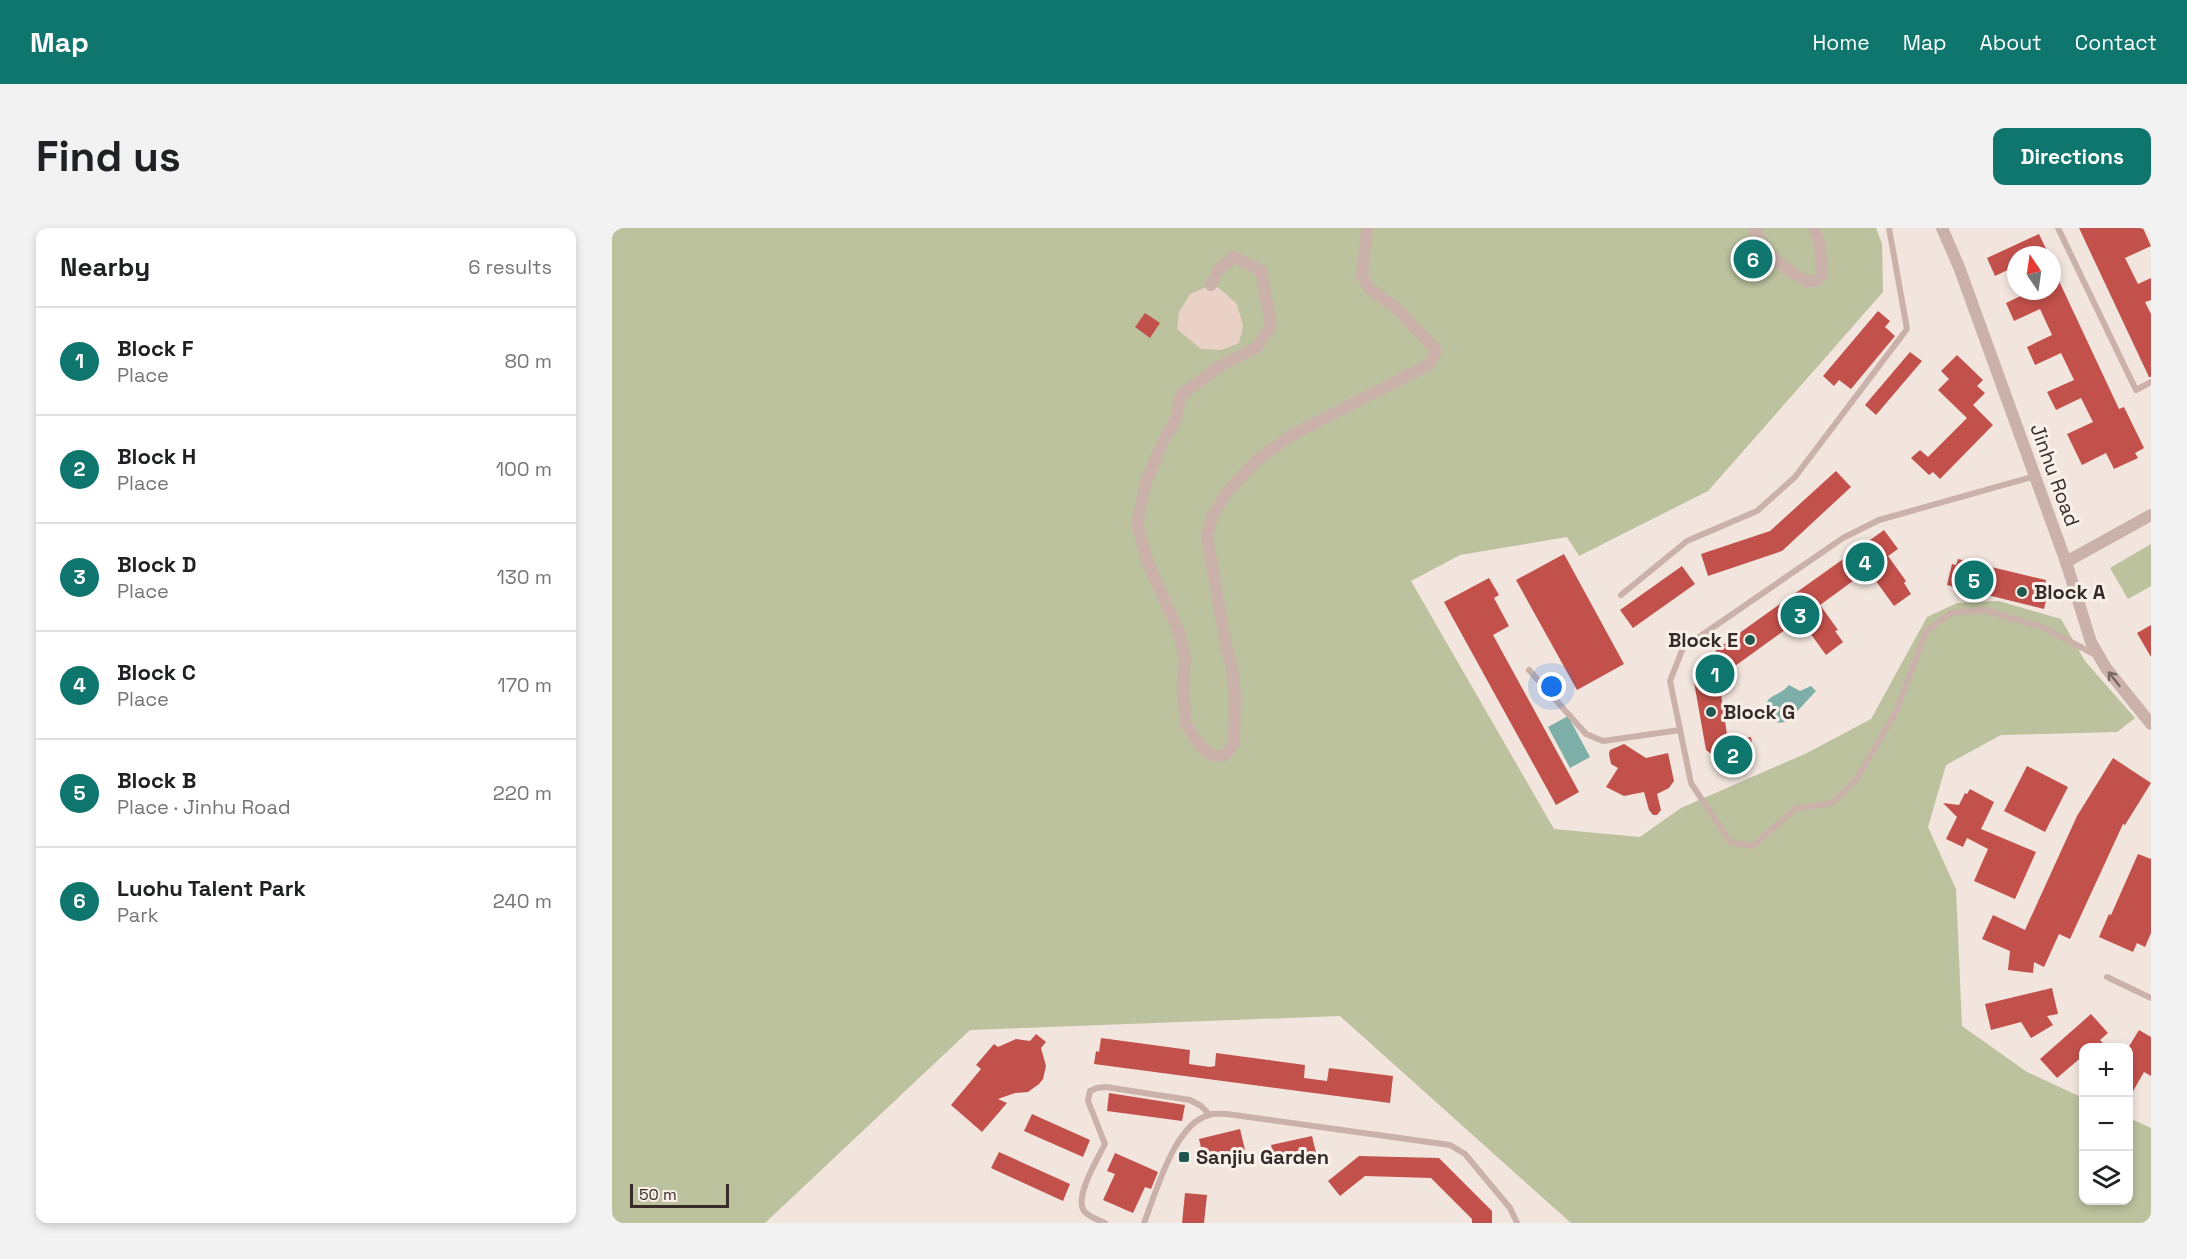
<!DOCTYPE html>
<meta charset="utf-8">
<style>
:root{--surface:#fff;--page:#f2f2f2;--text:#202124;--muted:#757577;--line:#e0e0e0;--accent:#0f766e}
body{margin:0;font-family:"Space Grotesk",sans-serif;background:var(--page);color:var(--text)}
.controls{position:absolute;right:18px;bottom:18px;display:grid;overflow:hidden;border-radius:12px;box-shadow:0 3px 9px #0003}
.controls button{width:54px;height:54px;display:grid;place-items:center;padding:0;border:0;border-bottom:2px solid var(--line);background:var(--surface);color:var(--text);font:30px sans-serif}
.compass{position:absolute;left:1395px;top:18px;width:54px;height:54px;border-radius:50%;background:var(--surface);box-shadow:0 3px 9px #0003;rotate:347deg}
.scale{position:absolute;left:18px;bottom:15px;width:99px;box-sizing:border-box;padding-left:6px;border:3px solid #372b29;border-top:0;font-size:16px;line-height:21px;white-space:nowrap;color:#372b29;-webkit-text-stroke:4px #f9f0ea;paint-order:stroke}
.you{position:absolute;left:940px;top:459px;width:21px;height:21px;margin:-15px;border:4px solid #fff;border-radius:50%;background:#1a73e8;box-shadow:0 0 0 9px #1a73e833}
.badge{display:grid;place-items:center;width:39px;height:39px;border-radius:50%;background:var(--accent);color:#fff;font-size:20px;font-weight:700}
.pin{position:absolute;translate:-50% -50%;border:3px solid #fff;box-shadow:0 2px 6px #0006}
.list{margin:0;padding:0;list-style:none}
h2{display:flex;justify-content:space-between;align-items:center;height:78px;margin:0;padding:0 24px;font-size:26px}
h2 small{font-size:20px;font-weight:400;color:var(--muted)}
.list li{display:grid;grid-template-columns:39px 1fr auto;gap:18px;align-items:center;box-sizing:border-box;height:108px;padding:0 24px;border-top:2px solid var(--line)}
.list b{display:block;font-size:22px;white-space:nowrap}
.list p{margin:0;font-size:20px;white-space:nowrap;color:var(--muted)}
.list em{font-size:20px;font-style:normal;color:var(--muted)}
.icon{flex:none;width:33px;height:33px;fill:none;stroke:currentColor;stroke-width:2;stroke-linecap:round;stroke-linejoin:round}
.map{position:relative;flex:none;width:1539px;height:995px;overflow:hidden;border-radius:12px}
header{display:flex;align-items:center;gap:36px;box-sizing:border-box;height:84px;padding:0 30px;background:var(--accent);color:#fff}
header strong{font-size:28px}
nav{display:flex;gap:33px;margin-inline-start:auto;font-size:21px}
.intro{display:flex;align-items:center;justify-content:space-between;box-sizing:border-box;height:144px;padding:0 36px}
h1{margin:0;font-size:42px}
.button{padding:15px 27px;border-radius:12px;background:var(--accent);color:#fff;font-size:21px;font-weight:700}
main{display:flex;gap:36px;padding:0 36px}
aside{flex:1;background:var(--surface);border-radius:12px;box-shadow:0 3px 9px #0003}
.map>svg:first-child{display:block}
</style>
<header>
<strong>Map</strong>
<nav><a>Home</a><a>Map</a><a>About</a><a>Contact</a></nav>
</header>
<div class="intro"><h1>Find us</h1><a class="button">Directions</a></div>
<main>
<aside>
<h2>Nearby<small>6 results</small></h2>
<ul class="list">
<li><span class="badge">1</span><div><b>Block F</b><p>Place</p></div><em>80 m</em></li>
<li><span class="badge">2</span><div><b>Block H</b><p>Place</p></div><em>100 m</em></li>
<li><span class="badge">3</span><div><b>Block D</b><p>Place</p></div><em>130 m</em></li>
<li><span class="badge">4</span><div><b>Block C</b><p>Place</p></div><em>170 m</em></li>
<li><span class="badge">5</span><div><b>Block B</b><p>Place · Jinhu Road</p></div><em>220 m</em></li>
<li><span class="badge">6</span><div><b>Luohu Talent Park</b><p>Park</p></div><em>240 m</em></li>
</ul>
</aside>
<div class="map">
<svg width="1539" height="995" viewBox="0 0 1539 995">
<rect width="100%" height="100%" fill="#f2e5de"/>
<g fill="#bcc19e">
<path d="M0 0H1264L1270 16 1271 64 1096 263 967 328 955 309 848 327 799 353 942 601 1028 609 1069 580 1195 525 1259 491 1315 389 1345 375 1387 373 1449 391 1473 433 1523 490 1505 504 1389 507 1334 537 1316 599 1344 661 1350 798 1415 844 1471 870 1472 972H1516L1517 890 1539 900V995H959L728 788 358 802 153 995H0Z"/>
<path d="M1539 316V358L1516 371 1498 340Z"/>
</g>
<path fill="#e9d2c5" d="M599 57 607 60 625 76 631 98 627 115 609 122 589 121 565 101 567 84 578 66Z"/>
<g fill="#7daea7">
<path d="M1177 457 1188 463 1199 458 1204 463 1177 492C1167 498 1157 494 1153 483 1153 465 1168 469 1177 457Z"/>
<path d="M956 488 978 529 958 540 936 499Z"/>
</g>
<g fill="#c3514b">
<path d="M1467 0H1531L1539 18 1513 30 1526 56 1539 50V72L1533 74 1539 86V149H1537Z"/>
<path d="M1427 6 1437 27H1404V38L1383 48 1375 30Z"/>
<path d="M1440 38 1507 181 1512 179 1532 220 1523 225 1526 230 1502 241 1494 225 1470 237 1455 206 1481 194 1469 170 1444 182 1435 164 1462 152 1449 125 1423 137 1415 119 1440 107 1428 81 1402 93 1394 75 1419 63H1440Z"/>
<path d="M1266 83 1278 93 1273 99 1283 108 1239 161 1227 152 1222 158 1211 148Z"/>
<path d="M533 85 548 95 538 110 523 99Z"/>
<path d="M1298 124 1310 133 1264 187 1253 177Z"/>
<path d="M1345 127 1371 152 1365 158 1373 165 1361 177 1381 197 1328 251 1321 244 1317 247 1299 230 1308 222 1316 229 1355 190 1326 162 1337 151 1329 143Z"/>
<path d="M1224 243 1239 259 1170 323 1096 348 1089 326 1158 303Z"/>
<path d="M1272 302 1286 321 1276 328 1294 353 1292 355 1299 366 1282 378 1256 342 1208 377 1226 402 1223 403 1231 414 1214 427 1188 391 1123 438 1108 460 1116 513 1139 509 1143 532 1114 537 1094 522 1082 454 1105 421Z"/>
<path d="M952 326 1012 436 965 462 904 352Z"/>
<path d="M1346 331 1434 352 1433 358 1437 359 1432 381 1335 357 1340 336 1344 337Z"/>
<path d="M1070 338 1083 356 1021 400 1008 382Z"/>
<path d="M877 350 887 367 882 370 897 398 881 407 967 564 944 577 832 374Z"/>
<path d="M1539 397V429L1525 405Z"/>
<path d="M1012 516 1034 530 1056 525 1062 553 1057 560 1045 566 1049 582 1045 587H1041L1037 582 1032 564 1012 568 994 559 1006 540 999 536 997 526 998 522Z"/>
<path d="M1501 530 1539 555 1513 597 1511 596 1458 711 1447 706 1432 739 1422 734 1421 745 1396 742 1398 723 1370 711 1381 687 1413 702 1465 588Z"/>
<path d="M1415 538 1456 559 1433 604 1392 583Z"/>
<path d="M1358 561 1382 574 1369 601 1424 624 1403 671 1362 653 1376 621 1355 610 1351 619 1334 611 1345 589 1331 575 1347 577 1353 565 1355 566Z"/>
<path d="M1526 626 1539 631V705L1533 719 1525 715 1521 724 1487 709 1497 686 1499 687Z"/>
<path d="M1440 760 1446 786 1435 788 1441 797 1419 810 1409 794 1379 802 1373 776Z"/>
<path d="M1479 786 1496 805 1488 812 1495 819H1472V827L1445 850 1428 831Z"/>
<path d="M1527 802 1539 809V848L1532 844 1516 872V820Z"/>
<path d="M424 806 434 814 429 820 434 838 431 851 427 856 416 864 403 865 386 871 395 875 370 904 339 877 369 841 364 837 382 816 386 819 404 811 418 813Z"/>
<path d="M489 810 578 822 577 836 598 839 603 838 604 825 693 837 692 850 715 853 717 840 781 848 778 875 482 836 484 823 487 824Z"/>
<path d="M497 865 573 877 570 893 495 883Z"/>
<path d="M420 886 478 912 471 929 412 903Z"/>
<path d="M628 901 633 922 592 932 587 911Z"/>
<path d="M700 908 705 929 664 938 659 917Z"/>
<path d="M387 924 458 956 451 973 379 940Z"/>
<path d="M503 925 546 944 539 961 533 959 521 985 491 972 503 946 495 943Z"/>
<path d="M747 928 827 930 880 983V995H860V991L819 950 753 948 728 968 716 953Z"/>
<path d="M573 965 595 967 592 995H570Z"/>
</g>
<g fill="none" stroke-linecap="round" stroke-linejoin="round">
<g stroke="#cab2aa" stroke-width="6">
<path d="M1446 0 1524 162 1539 154"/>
<path d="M1423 248 1267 292 1231 310 1071 420 1058 453 1079 555 1118 614 1141 618 1183 581 1220 575 1243 553 1284 484 1314 403 1339 385 1372 382 1430 399 1484 427"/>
<path d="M1009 367 1075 313 1145 283 1183 249 1295 101 1277 0"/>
<path d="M917 442 974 506 991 513 1068 502"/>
<path d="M1495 749 1539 770"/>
<path d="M493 995C486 992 477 989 472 983 462 969 486 930 493 916L476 873 478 863 485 860 494 859 578 872 589 878 597 886"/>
<path d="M532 995C544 965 562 896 597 887 602 885 610 886 615 886L838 917 853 926 898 980 905 995"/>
</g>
<g stroke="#cab2aa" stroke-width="12">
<path d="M1142 0 1154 24 1176 42 1194 53H1204L1210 48 1208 17 1202 0"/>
<path d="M1330 0 1347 39 1454 334 1479 414 1494 440 1539 496"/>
<path d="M599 57 606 42 622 29 649 42 659 98 645 119 609 137 569 167 564 191 551 214 534 254 525 296 536 335 567 404 573 430 571 462 574 496 588 518 602 528 613 527 622 516 623 468 620 440 614 417 595 309 600 288 616 263 644 233 680 207 818 136 824 122 784 80 758 61 750 48 755 0"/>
<path d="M1454 334 1539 287"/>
</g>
</g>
<defs><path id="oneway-shaft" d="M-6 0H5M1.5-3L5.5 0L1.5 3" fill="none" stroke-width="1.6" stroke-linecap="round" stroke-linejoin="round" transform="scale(1.5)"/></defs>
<use stroke="#796863" href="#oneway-shaft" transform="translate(1502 451) rotate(-128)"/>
<g fill="#205851" stroke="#f9f0ea" stroke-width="2">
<circle cx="1410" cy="364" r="6"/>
<circle cx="1138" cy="412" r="6"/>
<circle cx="1099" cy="484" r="6"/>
<rect x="566" y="923" width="12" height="12" rx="3"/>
</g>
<g text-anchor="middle" stroke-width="6" stroke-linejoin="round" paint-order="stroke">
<g font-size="20" fill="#372b29" stroke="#f9f0ea">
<text transform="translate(1443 247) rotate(70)" y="7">Jinhu Road</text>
</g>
<g font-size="20" font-weight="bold" fill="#372b29" stroke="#f9f0ea" text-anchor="start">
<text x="1422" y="371">Block A</text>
<text x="1126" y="419" text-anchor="end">Block E</text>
<text x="1111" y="491">Block G</text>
<text x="584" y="936">Sanjiu Garden</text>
</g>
</g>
</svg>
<div class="controls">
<button>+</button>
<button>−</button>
<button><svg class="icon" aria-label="layers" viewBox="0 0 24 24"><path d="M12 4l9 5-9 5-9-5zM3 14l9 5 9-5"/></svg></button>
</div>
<svg class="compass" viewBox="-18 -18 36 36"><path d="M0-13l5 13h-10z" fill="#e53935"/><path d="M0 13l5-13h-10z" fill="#757577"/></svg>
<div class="scale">50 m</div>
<div class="you"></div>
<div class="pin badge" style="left:1103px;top:446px">1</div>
<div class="pin badge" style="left:1121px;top:527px">2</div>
<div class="pin badge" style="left:1188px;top:387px">3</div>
<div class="pin badge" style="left:1253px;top:334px">4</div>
<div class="pin badge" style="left:1362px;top:352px">5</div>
<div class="pin badge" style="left:1141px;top:31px">6</div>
</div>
</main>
